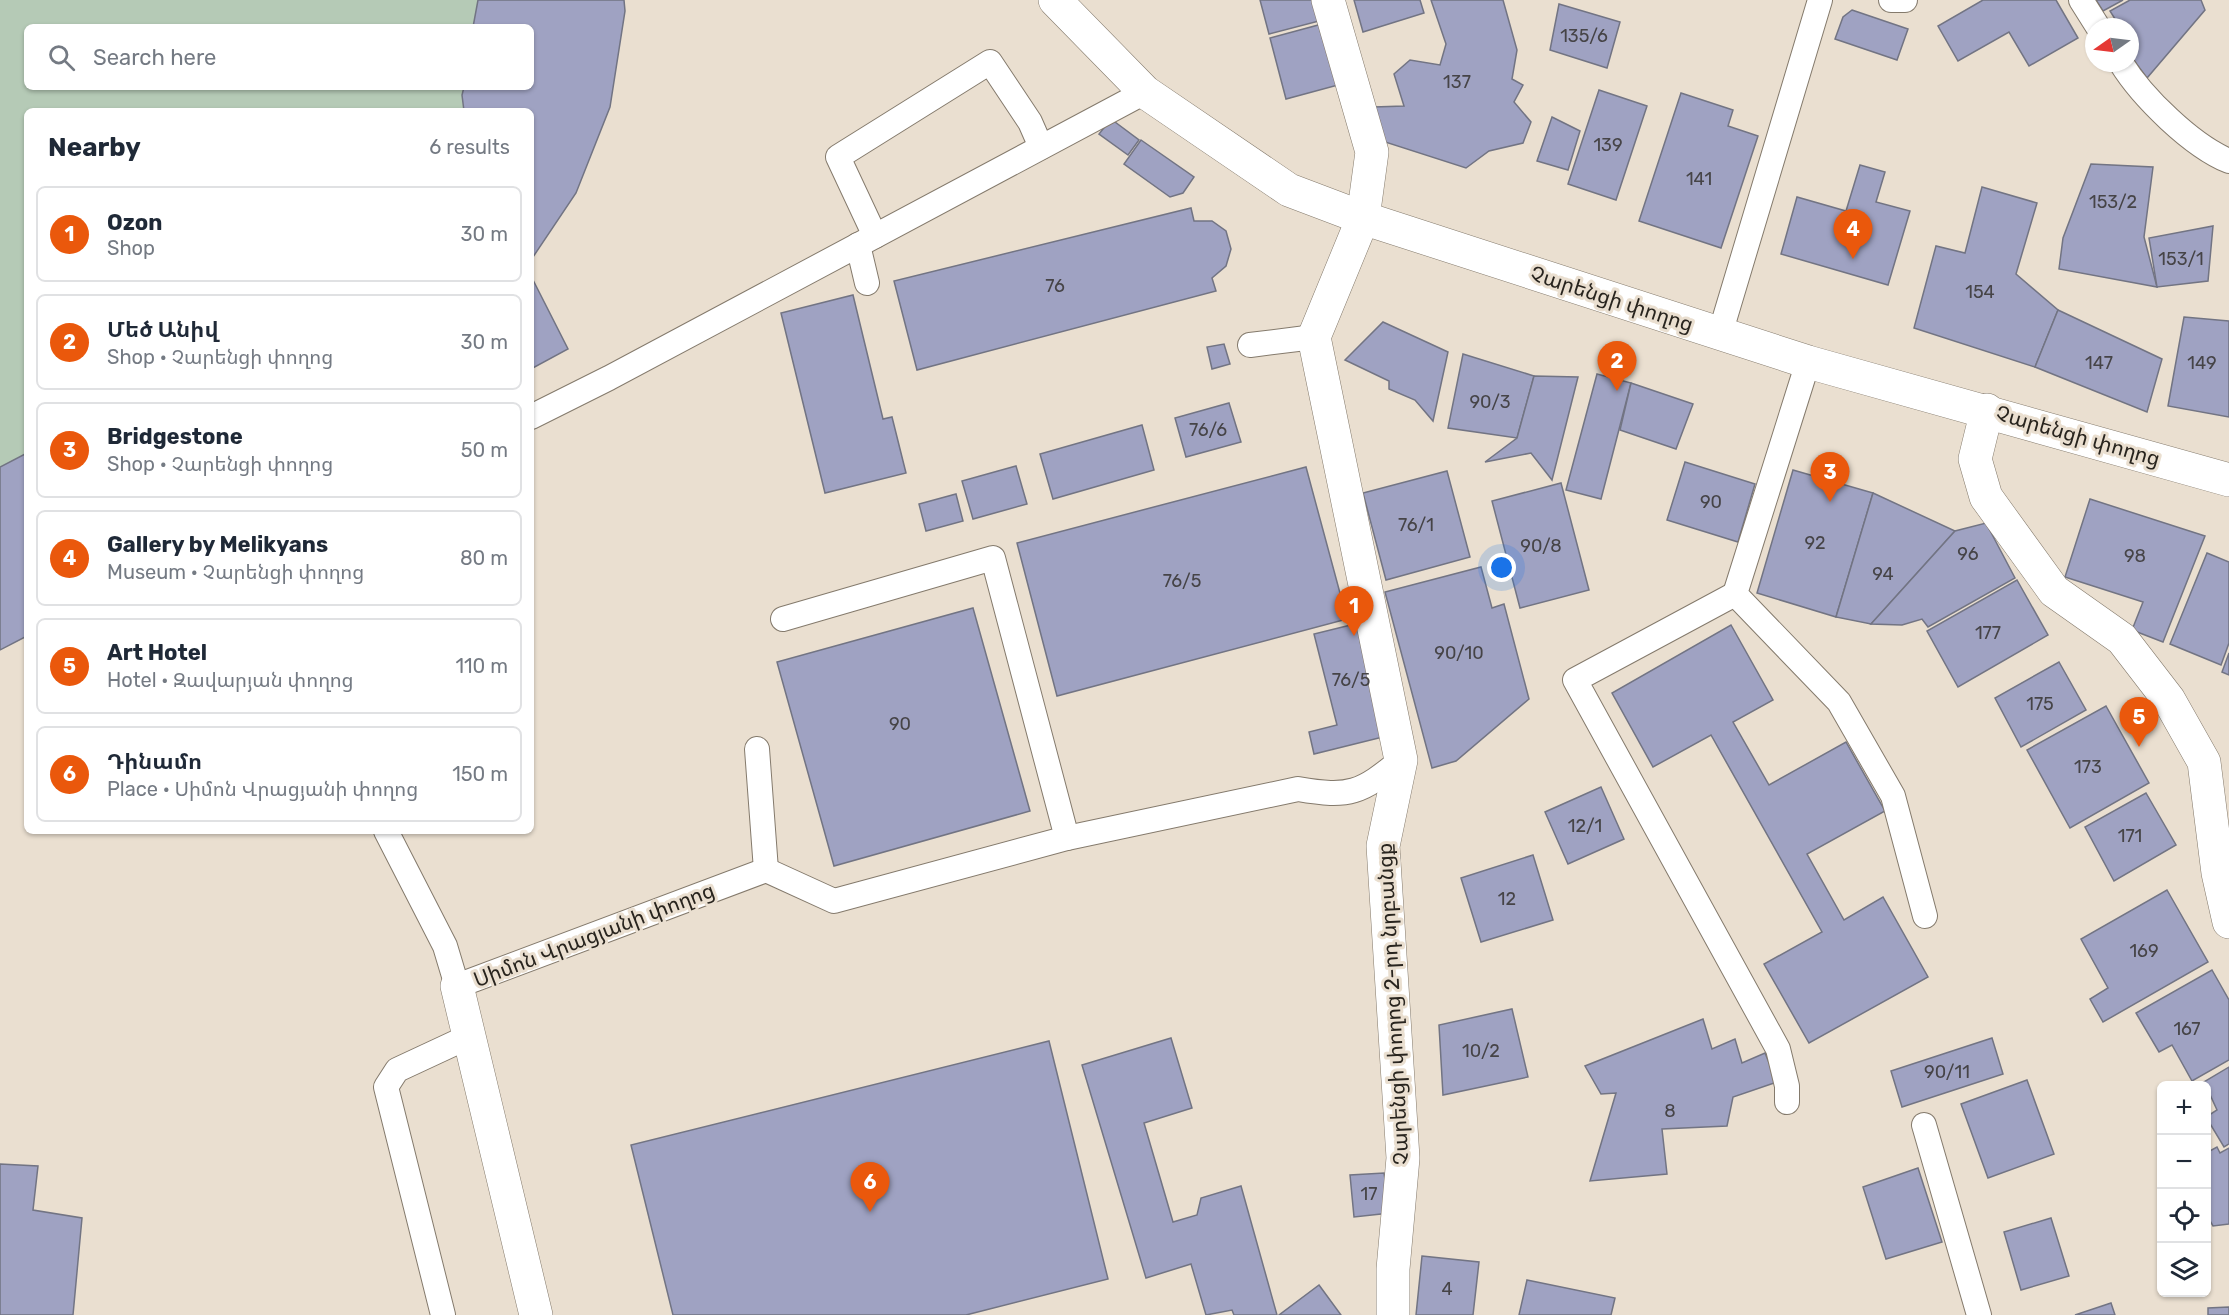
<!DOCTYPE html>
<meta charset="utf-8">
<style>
:root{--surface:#fff;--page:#f2f2f3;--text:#1f2937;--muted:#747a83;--line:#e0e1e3;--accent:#ea580c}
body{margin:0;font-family:Rubik,"Noto Sans Armenian",sans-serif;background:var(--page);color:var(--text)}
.controls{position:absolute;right:18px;bottom:18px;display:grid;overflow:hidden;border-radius:9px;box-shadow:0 2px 4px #0004}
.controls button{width:54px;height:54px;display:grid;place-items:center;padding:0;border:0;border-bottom:2px solid var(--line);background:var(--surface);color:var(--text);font:30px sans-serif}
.compass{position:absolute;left:2085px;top:18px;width:54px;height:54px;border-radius:50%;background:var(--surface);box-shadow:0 2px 4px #0004;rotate:256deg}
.you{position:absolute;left:1502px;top:568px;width:21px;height:21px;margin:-15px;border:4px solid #fff;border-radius:50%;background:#1a73e8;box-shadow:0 0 0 9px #1a73e833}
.badge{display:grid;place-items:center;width:39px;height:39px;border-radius:50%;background:var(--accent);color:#fff;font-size:20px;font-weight:700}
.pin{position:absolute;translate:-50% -50px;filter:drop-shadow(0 2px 3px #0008)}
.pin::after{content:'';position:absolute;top:32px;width:21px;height:18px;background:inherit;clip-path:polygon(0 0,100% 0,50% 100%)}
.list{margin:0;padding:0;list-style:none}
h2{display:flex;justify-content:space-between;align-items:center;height:78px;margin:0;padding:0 24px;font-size:26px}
h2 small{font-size:20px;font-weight:400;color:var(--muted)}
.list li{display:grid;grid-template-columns:39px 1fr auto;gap:18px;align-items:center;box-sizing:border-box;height:96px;margin:0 12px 12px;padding:0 12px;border:2px solid var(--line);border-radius:9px}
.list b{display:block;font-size:22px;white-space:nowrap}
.list p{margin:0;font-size:20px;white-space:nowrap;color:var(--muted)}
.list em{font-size:20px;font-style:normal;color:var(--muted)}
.icon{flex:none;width:33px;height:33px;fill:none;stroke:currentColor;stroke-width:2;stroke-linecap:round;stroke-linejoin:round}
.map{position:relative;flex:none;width:2229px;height:1315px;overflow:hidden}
.search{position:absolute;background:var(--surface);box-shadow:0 2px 4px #0004;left:24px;top:24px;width:510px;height:66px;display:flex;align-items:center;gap:15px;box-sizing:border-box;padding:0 21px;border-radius:9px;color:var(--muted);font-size:22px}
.panel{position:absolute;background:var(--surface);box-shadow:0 2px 4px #0004;left:24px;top:108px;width:510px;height:726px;border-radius:9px}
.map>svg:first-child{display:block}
</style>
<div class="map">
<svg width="2229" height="1315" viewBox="0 0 2229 1315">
<rect width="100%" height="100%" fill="#eadfd0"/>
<path fill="#b5cab6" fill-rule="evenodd" d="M0 0H624L625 11 610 107 576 193 531 260V111H27V636L0 650ZM27 27H531V87H27Z"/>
<g fill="#9fa2c2" stroke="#727483" stroke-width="1.5">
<path d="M478 0H624L625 11 610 107 576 193 531 260V111H464L462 95 464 87H531V27H473Z"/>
<path d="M1260 0H1313L1319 21 1269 34Z"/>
<path d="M1354 0H1420L1424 13 1363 32Z"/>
<path d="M1431 0H1503L1517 50 1512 79 1523 85 1514 102 1531 122 1523 143 1489 151 1466 168 1382 141 1374 107 1404 106 1394 74 1410 60 1440 65 1446 44Z"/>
<path d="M1983 0H2056L2078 38 2029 66 2009 32 1958 61 1938 26Z"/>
<path d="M2096 0H2123L2103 11Z"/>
<path d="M2130 0H2201L2205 10 2147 78 2130 55V27H2120L2110 11Z"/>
<path d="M1559 4 1620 22 1607 68 1550 50Z"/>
<path d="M1852 10 1908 29 1897 60 1835 39 1843 17Z"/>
<path d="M1322 24 1338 85 1286 99 1270 38Z"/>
<path d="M1599 90 1647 106 1616 200 1568 184Z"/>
<path d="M1681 93 1733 110 1728 126 1758 136 1721 248 1639 221Z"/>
<path d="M1552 117 1580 131 1568 170 1537 161Z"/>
<path d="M1111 119 1139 140 1128 155 1099 134Z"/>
<path d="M1141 140 1194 177 1183 193 1170 197 1124 164Z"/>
<path d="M2091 164 2153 167 2144 237 2157 287 2059 269 2063 238Z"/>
<path d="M1860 165 1885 172 1876 202 1910 211 1888 285 1781 254 1797 197 1846 211Z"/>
<path d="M1982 187 2037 203 2016 274 2058 310 2035 367 1914 328 1936 246 1965 253Z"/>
<path d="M1191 208 1194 221H1212L1226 231 1231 249 1226 266 1212 278 1216 291 917 370 894 281Z"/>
<path d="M2213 226 2208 281 2157 287 2149 238Z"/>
<path d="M531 276 568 349 531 369Z"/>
<path d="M853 295 883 419 892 417 906 473 825 493 781 313Z"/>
<path d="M2058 310 2162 359 2147 412 2035 367Z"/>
<path d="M2184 317 2229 321V417L2168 406Z"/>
<path d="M1383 322 1448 352 1433 421 1415 400 1389 389V381L1345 360Z"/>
<path d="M1224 344 1230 364 1212 369 1207 347Z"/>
<path d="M1463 354 1534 376 1517 438 1448 428Z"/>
<path d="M1597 374 1631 383 1601 499 1566 490Z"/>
<path d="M1534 376 1578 377 1552 480 1531 453 1485 462 1517 438Z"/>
<path d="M1631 383 1693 404 1676 449 1620 430Z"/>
<path d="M1229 403 1241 442 1186 457 1175 418Z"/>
<path d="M1142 425 1154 470 1053 499 1040 454Z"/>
<path d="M27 453V636L0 650V467Z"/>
<path d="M1685 462 1755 484 1738 542 1667 520Z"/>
<path d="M1016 466 1027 504 973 519 962 481Z"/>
<path d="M1306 467 1347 619 1057 696 1017 543Z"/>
<path d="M1793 470 1873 493 1836 617 1757 593Z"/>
<path d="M1447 471 1470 557 1386 580 1363 493Z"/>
<path d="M1561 483 1589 590 1520 608 1492 501Z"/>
<path d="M1873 493 1955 531 1871 624 1836 617Z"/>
<path d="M956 494 963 521 926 531 919 504Z"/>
<path d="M2090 499 2205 536 2163 642 2132 630 2143 602 2065 577Z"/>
<path d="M1986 523 2015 578 1928 627 1922 619 1902 625 1871 624 1955 531Z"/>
<path d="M2207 553 2229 562V643L2221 665 2170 644Z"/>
<path d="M1481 567 1492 608 1504 604 1529 699 1456 761 1432 768 1385 592Z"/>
<path d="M2017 580 2048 635 1958 687 1927 631Z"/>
<path d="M973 608 1030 811 834 866 777 662Z"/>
<path d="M1363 622 1391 735 1314 754 1309 732 1337 725 1314 634Z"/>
<path d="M1731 625 1773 700 1733 722 1769 785 1846 742 1885 811 1807 854 1844 920 1883 897 1928 977 1809 1043 1764 964 1822 932 1711 735 1653 767 1612 693Z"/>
<path d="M2229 653V675L2222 672Z"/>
<path d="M2059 662 2086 710 2021 747 1995 698Z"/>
<path d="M2106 706 2149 783 2070 828 2027 750Z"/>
<path d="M1601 787 1624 839 1568 864 1545 812Z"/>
<path d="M2146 793 2176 845 2114 881 2085 827Z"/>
<path d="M1533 855 1553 920 1481 942 1461 878Z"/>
<path d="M2167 890 2208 962 2103 1022 2090 999 2108 988 2081 939Z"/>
<path d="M2212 970 2229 1000V1060L2192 1081 2172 1045 2159 1052 2136 1013Z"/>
<path d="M1512 1009 1528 1077 1443 1095 1439 1025Z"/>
<path d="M1703 1019 1712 1049 1735 1039 1742 1063 1765 1053 1777 1082 1733 1097 1727 1126 1662 1129 1667 1174 1590 1181 1616 1093 1601 1094 1585 1066Z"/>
<path d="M1171 1038 1192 1108 1144 1123 1173 1222 1197 1215 1201 1198 1241 1186 1277 1315H1234L1232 1310 1206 1315 1191 1264 1146 1278 1082 1065Z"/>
<path d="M1992 1038 2003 1074 1902 1107 1891 1071Z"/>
<path d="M1049 1041 1108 1279 966 1315H673L631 1145Z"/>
<path d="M2229 1067V1144L2224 1147 2206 1117 2217 1110 2206 1086 2202 1083Z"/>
<path d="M2027 1080 2054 1154 1988 1178 1961 1104Z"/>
<path d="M2217 1147 2220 1153 2229 1148V1224L2213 1226 2206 1214V1153Z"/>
<path d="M0 1164 38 1166 33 1210 82 1218 73 1315H0Z"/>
<path d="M1918 1168 1942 1242 1886 1259 1863 1187Z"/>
<path d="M1384 1173 1390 1213 1354 1217 1350 1175Z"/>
<path d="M2051 1218 2069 1276 2021 1290 2004 1232Z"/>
<path d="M1422 1256 1479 1262 1473 1315H1416Z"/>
<path d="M1527 1280 1615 1298 1611 1315H1519Z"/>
<path d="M1319 1285 1341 1315H1279Z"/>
<path d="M2111 1303 2115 1315H2075Z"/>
<path d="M2229 1307V1315H2208V1308Z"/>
</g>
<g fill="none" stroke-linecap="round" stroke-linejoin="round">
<defs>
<g id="lane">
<path d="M1891 0H1905"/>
<path d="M2081 0 2098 27"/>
<path d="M2121 63C2142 97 2192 146 2229 161"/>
<path d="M875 236 838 157 990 62 1030 122 1041 147"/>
<path d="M858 245 867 283"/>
<path d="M1720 334 1820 0"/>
<path d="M1250 345 1314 337"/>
<path d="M1808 362 1735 594 1839 702 1893 796 1925 916"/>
<path d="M531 417 609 378 1145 92"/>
<path d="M1735 594 1575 680 1778 1049 1787 1086V1102"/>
<path d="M386 831 445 946 457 986 766 870 757 749"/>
<path d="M1067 838 1298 789C1350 798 1361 793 1401 760"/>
<path d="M766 870 834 901 1067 838 993 558 783 619"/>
<path d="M1924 1125 1979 1315"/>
<path d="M443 1315 386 1087 397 1070 470 1036"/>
</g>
<g id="street">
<path d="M1328 0 1372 152 1363 218 1314 337 1401 760 1383 846 1403 1158 1393 1269V1315"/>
<path d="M1987 410 1975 459 1986 497 2054 591 2122 639 2169 700 2204 762 2218 873 2229 922"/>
<path d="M457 986 536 1315"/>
</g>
<path id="secondary" d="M1055 0 1145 92 1289 190 1363 218 1808 362 2229 480"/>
</defs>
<use href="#lane" stroke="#847a6c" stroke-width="26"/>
<use href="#street" stroke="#847a6c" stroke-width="34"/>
<use href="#secondary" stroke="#847a6c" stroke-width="34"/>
<use href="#lane" stroke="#fff" stroke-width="24"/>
<use href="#street" stroke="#fff" stroke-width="33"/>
<use href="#secondary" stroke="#fff" stroke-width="33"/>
</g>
<g text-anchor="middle" stroke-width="6" stroke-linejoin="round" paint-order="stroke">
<g font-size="18" fill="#464447">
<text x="1584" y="42">135/6</text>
<text x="1457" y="88">137</text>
<text x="1608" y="151">139</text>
<text x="1699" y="185">141</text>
<text x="2113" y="208">153/2</text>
<text x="2181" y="265">153/1</text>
<text x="1055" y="292">76</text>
<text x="1980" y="298">154</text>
<text x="2099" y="369">147</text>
<text x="2202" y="369">149</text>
<text x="1490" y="408">90/3</text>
<text x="1208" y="436">76/6</text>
<text x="1711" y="508">90</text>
<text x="1416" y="531">76/1</text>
<text x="1815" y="549">92</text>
<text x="1541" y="552">90/8</text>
<text x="1968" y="560">96</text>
<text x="2135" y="562">98</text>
<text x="1883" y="580">94</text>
<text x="1182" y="587">76/5</text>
<text x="1988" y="639">177</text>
<text x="1459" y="659">90/10</text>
<text x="1351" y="686">76/5</text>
<text x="2040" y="710">175</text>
<text x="900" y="730">90</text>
<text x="2088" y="773">173</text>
<text x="1585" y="832">12/1</text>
<text x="2130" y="842">171</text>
<text x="1507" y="905">12</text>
<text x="2144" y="957">169</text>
<text x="2187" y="1035">167</text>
<text x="1481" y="1057">10/2</text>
<text x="1947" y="1078">90/11</text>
<text x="1670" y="1117">8</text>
<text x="1369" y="1200">17</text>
<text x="1447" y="1295">4</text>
</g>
<g font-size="21" fill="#28241e" stroke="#eadfd0">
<text transform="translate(1612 299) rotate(18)" y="7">Չարենցի փողոց</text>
<text transform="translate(2078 436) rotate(16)" y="7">Չարենցի փողոց</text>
<text transform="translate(594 935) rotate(-21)" y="7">Սիմոն Վրացյանի փողոց</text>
<text transform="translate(1393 1004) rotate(-93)" y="7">Չարենցի փողոց 2-րդ նրբանցք</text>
</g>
</g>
</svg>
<div class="controls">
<button>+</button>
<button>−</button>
<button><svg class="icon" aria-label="locate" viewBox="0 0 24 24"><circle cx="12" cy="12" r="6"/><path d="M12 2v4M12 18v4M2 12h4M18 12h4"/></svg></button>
<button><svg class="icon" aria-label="layers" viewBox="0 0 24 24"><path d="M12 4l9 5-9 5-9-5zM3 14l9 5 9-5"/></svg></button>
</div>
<svg class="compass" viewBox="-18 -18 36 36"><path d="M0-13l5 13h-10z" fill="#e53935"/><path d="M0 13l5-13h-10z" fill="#747a83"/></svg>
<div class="you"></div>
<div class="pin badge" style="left:1354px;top:636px">1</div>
<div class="pin badge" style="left:1617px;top:391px">2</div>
<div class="pin badge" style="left:1830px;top:502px">3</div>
<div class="pin badge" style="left:1853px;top:259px">4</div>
<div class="pin badge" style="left:2139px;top:747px">5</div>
<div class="pin badge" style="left:870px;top:1212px">6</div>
<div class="search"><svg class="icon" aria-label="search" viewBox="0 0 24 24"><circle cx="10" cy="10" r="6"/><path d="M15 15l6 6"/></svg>Search here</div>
<section class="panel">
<h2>Nearby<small>6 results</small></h2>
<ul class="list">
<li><span class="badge">1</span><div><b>Ozon</b><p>Shop</p></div><em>30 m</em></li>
<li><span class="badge">2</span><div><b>Մեծ Անիվ</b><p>Shop · Չարենցի փողոց</p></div><em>30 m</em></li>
<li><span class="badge">3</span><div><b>Bridgestone</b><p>Shop · Չարենցի փողոց</p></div><em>50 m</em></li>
<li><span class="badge">4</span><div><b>Gallery by Melikyans</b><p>Museum · Չարենցի փողոց</p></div><em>80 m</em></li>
<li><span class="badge">5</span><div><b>Art Hotel</b><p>Hotel · Զավարյան փողոց</p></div><em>110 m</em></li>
<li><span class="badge">6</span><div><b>Դինամո</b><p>Place · Սիմոն Վրացյանի փողոց</p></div><em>150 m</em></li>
</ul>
</section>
</div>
